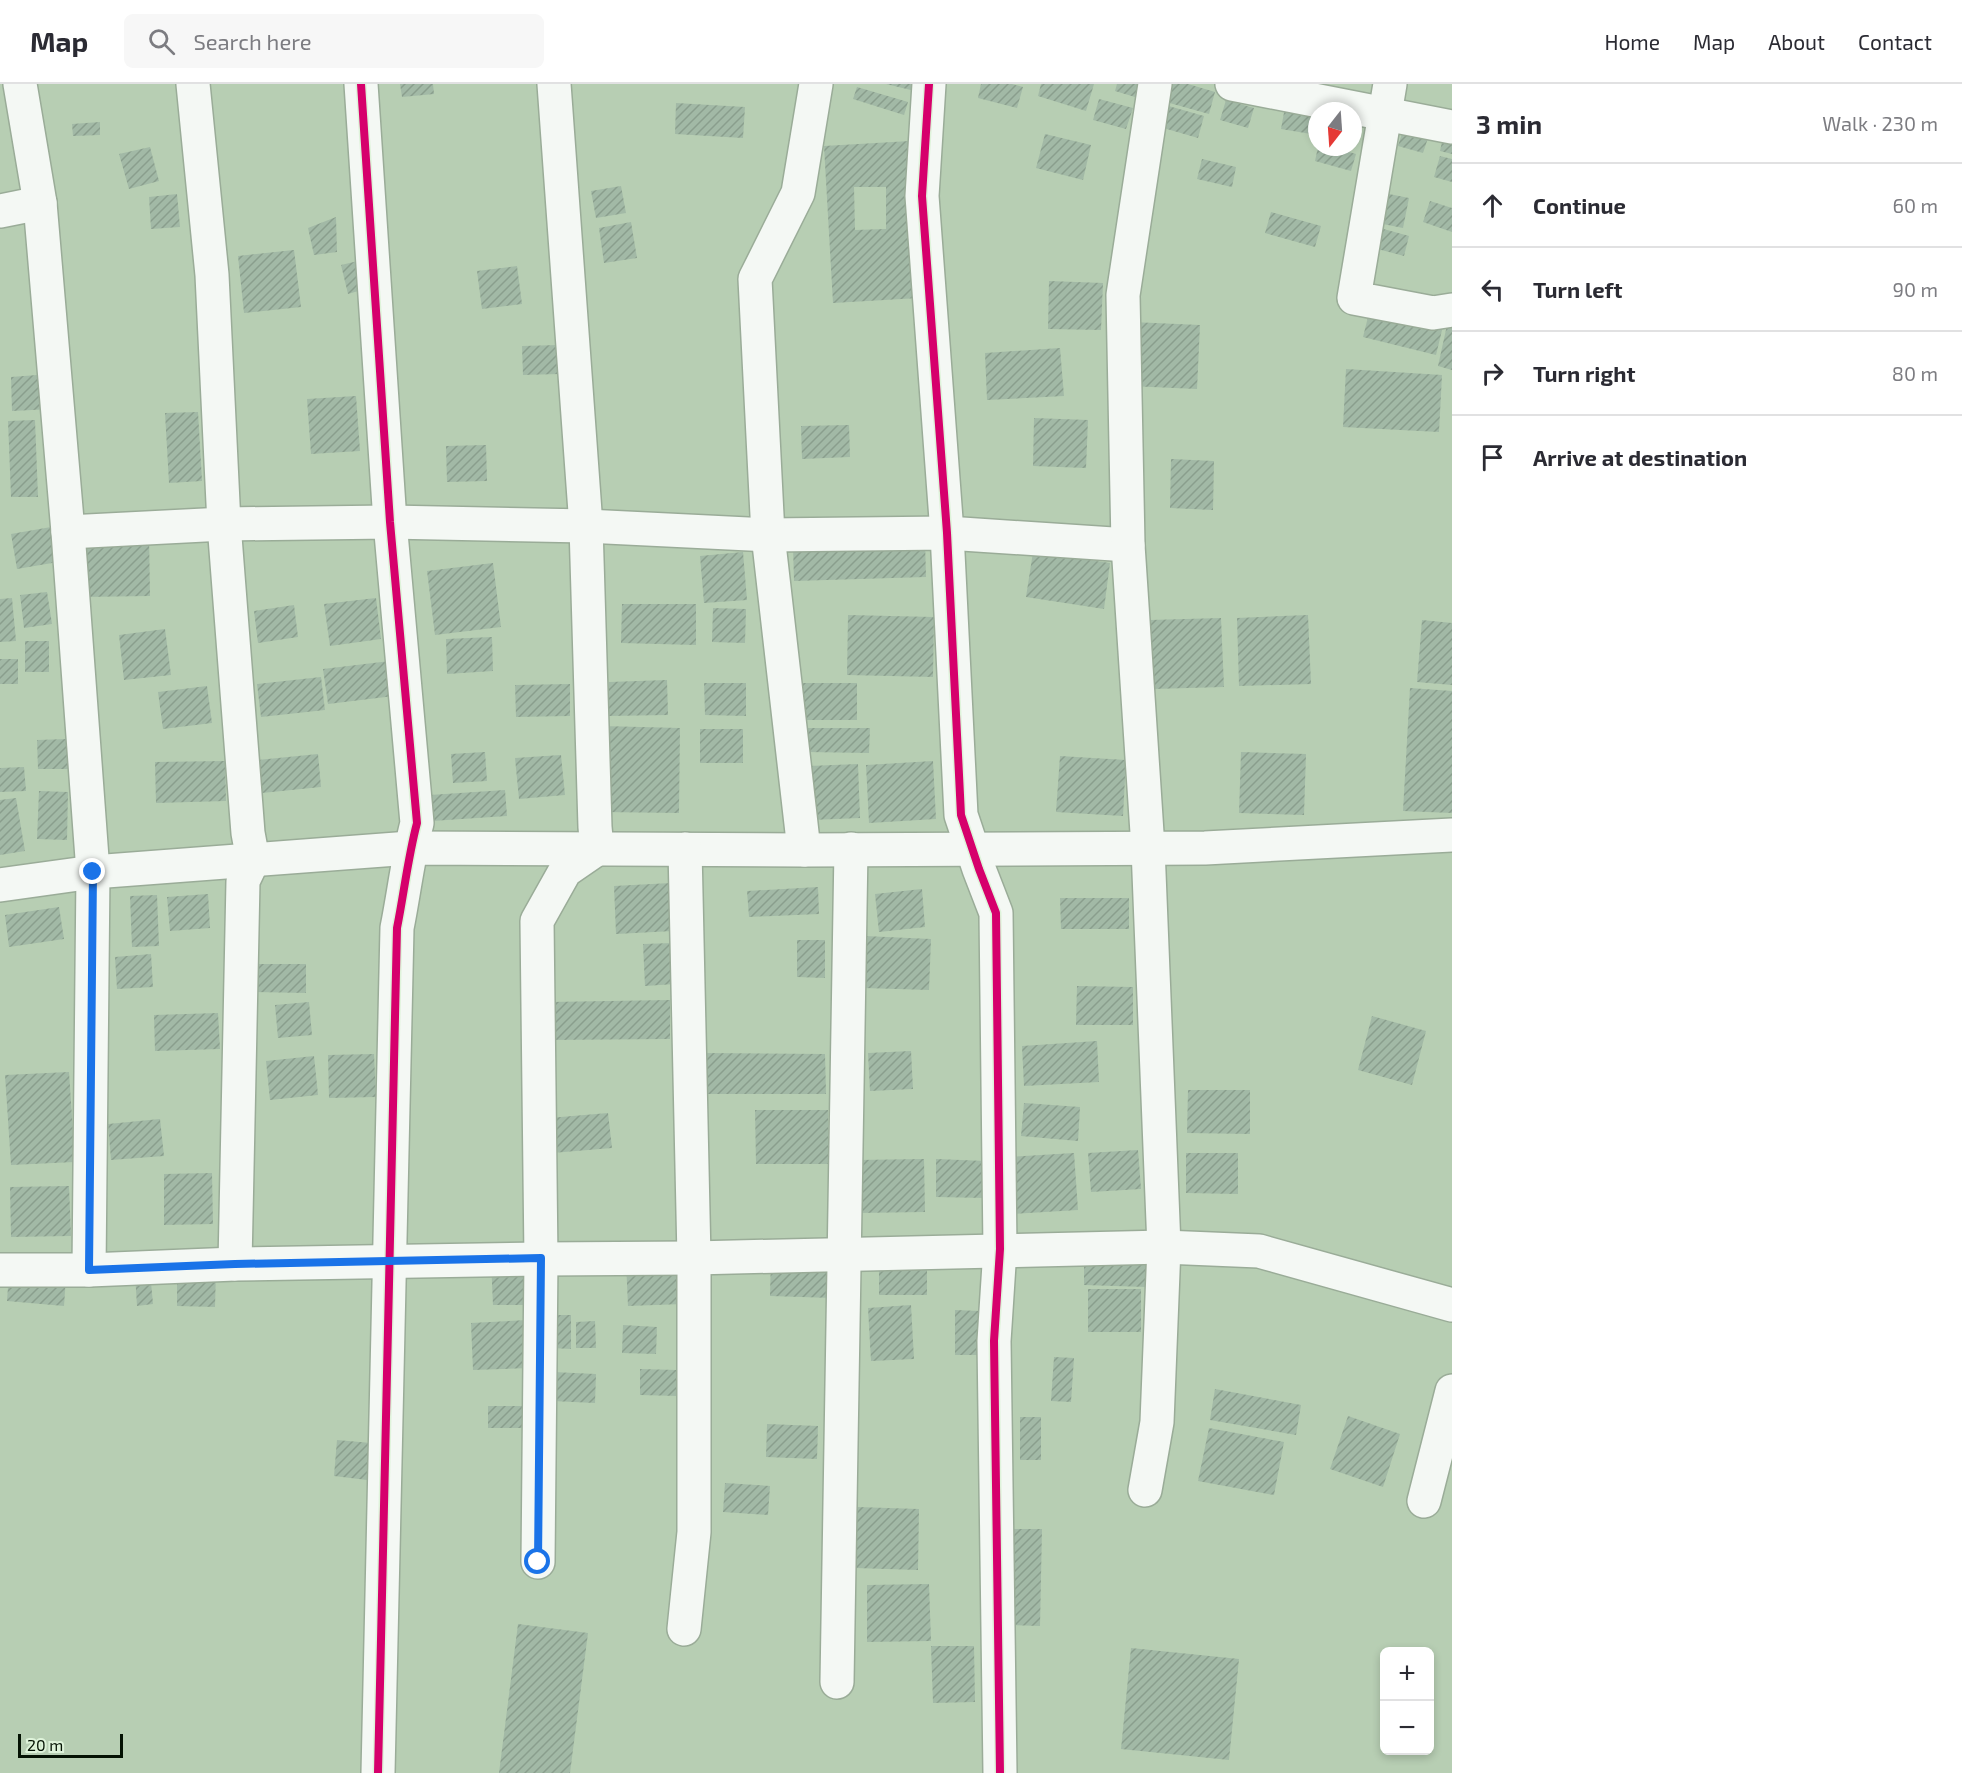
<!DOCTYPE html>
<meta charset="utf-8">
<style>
:root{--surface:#fff;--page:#f7f7f7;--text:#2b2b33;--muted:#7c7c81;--line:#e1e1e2}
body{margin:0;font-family:"Exo 2",sans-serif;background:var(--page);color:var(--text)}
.controls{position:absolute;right:18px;bottom:18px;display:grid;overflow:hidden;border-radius:9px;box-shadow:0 3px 9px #0003}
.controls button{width:54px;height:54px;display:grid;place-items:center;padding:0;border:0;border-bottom:2px solid var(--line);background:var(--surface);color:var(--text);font:30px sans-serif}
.compass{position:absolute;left:1308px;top:18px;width:54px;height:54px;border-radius:50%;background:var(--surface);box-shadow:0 3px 9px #0003;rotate:197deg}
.scale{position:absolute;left:18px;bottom:15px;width:105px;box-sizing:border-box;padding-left:6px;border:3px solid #041203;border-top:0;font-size:16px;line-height:21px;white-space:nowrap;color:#041203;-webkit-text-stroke:4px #def3da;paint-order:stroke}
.stop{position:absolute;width:18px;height:18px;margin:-14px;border:4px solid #1a73e8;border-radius:50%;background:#fff}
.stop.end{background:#1a73e8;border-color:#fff;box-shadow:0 2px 6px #0008}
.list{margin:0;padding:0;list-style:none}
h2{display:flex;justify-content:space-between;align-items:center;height:78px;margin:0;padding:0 24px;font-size:26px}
h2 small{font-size:20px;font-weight:400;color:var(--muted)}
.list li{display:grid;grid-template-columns:39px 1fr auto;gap:18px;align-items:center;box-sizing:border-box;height:84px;padding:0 24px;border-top:2px solid var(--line)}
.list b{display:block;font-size:22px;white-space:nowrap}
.list em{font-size:20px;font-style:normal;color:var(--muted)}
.icon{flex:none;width:33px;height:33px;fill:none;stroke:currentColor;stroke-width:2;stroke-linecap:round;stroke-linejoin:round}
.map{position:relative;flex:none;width:1452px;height:1689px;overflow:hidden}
header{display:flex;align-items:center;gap:36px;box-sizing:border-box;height:84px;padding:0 30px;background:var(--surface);border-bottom:2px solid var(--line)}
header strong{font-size:28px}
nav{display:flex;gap:33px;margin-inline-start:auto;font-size:21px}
.search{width:420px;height:54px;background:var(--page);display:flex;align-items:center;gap:15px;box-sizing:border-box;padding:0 21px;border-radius:9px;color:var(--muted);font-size:22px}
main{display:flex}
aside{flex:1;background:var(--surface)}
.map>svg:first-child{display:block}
</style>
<header>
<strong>Map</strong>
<div class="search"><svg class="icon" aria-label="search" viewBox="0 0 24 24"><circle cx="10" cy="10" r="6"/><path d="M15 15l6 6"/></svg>Search here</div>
<nav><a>Home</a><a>Map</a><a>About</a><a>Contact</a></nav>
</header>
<main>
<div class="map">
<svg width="1452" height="1689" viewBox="0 0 1452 1689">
<defs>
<pattern id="building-hatch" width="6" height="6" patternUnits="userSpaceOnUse" patternTransform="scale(1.5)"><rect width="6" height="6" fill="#a2b9a6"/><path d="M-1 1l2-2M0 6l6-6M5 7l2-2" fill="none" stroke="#8a9e8d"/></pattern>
</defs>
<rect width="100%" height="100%" fill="#b7ceb3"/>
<g fill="url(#building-hatch)" fill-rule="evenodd">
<path d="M400 0H433L434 10 402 13Z"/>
<path d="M886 0H916L915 7Z"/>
<path d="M981 0H1012L1023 3 1017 24 978 14Z"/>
<path d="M1041 0H1094L1086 27 1038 12Z"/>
<path d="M1117 0H1139L1135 13 1115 7Z"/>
<path d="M1171 0H1188L1215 8 1209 30 1166 18Z"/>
<path d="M857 3 908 18 904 31 853 15Z"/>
<path d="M1099 15 1133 24 1126 45 1093 36Z"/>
<path d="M1226 16 1254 24 1248 44 1220 36Z"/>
<path d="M676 19 745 23 743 54 675 50Z"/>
<path d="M1165 21 1204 32 1198 54 1160 43Z"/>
<path d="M1285 23 1317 29V51L1281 45Z"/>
<path d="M100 38V51L73 52 72 40Z"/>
<path d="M1404 43 1429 51 1423 69 1398 62Z"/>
<path d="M1445 44 1452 46V70L1440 67Z"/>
<path d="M1045 50 1091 61 1083 96 1036 84Z"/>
<path d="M910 57 919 214 833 219 824 62ZM854 103H886V145L855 146Z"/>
<path d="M150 63 159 97 129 105 119 70Z"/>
<path d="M1318 63H1331L1356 70 1351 87 1315 77Z"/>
<path d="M1440 72 1452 75V98L1434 93Z"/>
<path d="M1202 75 1236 83 1232 103 1197 95Z"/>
<path d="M621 102 626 129 596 134 591 107Z"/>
<path d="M1374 107 1409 114 1403 144 1368 137Z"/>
<path d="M177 110 180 143 151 145 149 113Z"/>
<path d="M1430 117 1452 124V148L1423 138Z"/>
<path d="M1271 128 1321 142 1315 163 1265 149Z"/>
<path d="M336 133 337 168 314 171 308 144Z"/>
<path d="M631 138 637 174 604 179 599 144Z"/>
<path d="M1380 144 1409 152 1404 172 1374 164Z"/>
<path d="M294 166 301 223 244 229 238 172Z"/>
<path d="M358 177 365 205 348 210 341 181Z"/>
<path d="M517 182 522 220 482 225 477 187Z"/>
<path d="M1049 197 1103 199 1101 246 1048 245Z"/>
<path d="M1371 221 1444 238 1436 271 1363 253Z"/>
<path d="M1449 232 1452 233V286L1438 282Z"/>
<path d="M1132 238 1200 241 1197 305 1129 302Z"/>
<path d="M558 261 559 290 523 291 522 262Z"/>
<path d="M1060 264 1064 312 987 316 985 269Z"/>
<path d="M1346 285 1442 291 1439 348 1343 343Z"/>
<path d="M50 290 52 325 12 327 11 293Z"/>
<path d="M356 312 360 367 311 370 307 315Z"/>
<path d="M198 328 202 397 169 399 165 329Z"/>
<path d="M1034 334 1088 336 1086 384 1033 382Z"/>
<path d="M35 336 38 413H11L8 337Z"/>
<path d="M849 341 850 373 802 375 801 342Z"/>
<path d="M486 361 487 397 447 398 446 362Z"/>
<path d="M1171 375 1214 377 1213 426 1170 424Z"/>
<path d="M51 443 58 478 17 485 11 450Z"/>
<path d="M149 450 150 512 84 513 83 451Z"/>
<path d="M925 457 926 493 794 497 793 461Z"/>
<path d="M743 468 747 516 704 519 700 472Z"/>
<path d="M1033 468 1110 479 1104 525 1026 513Z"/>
<path d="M493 479 501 543 435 551 427 487Z"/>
<path d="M47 508 52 540 24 544 20 511Z"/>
<path d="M12 514 16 557 0 558V515Z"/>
<path d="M376 514 381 555 330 562 324 520Z"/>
<path d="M622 520H696V561L621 559Z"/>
<path d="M294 521 298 553 258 559 254 527Z"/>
<path d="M713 524 746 525 745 559 712 558Z"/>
<path d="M848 531 934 533 933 593 847 591Z"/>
<path d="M1308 531 1311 600 1239 602 1237 534Z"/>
<path d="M1221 534 1224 603 1153 605 1150 536Z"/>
<path d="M1422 536 1452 539V601L1417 598Z"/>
<path d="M165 545 171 591 124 596 119 551Z"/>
<path d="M492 553 493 587 447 590 446 555Z"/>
<rect x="25" y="557" width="24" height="31"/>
<rect x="0" y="575" width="18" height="25"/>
<path d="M390 577 394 612 328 620 323 585Z"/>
<path d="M321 593 325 626 261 633 257 600Z"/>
<path d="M667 596 668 631 609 632V598Z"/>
<path d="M704 599H746V632L705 631Z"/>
<rect x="797" y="599" width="60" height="37"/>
<path d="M570 600V632L516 633 515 601Z"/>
<path d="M207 602 212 639 163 645 158 608Z"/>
<path d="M1410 604 1452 607V729L1403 727Z"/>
<path d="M602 642 680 644 679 729 601 728Z"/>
<path d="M806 644H870L869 669 806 668Z"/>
<rect x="700" y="645" width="43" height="34"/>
<path d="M67 655 68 685H38L37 656Z"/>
<path d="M485 668 487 697 453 699 451 670Z"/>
<path d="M1241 668 1306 670 1304 731 1239 729Z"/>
<path d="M318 670 321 703 262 709 258 676Z"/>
<path d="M561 671 565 711 519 715 515 674Z"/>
<path d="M1060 672 1126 676 1123 732 1056 728Z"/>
<path d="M225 677 226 717 156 719 155 678Z"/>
<path d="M933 677 936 735 869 739 866 681Z"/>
<path d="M858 680 860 734 811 736 809 682Z"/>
<path d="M24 683 26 707 0 708V684Z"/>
<path d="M505 706 507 732 432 737 430 711Z"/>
<path d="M39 707 68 708 67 756 37 755Z"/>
<path d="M16 714 25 767 0 771V716Z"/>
<path d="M671 799 673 847 616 850 614 802Z"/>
<path d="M818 803 819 830 749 833 747 807Z"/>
<path d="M922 805 925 843 879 848 875 810Z"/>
<path d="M208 810 210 844 170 847 167 813Z"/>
<path d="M157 811 159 862 132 863 130 812Z"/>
<path d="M1060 814H1129V845H1061Z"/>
<path d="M59 823 64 855 9 863 5 831Z"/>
<path d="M865 852 931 855 929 906 864 904Z"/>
<path d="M797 856H825V894L797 893Z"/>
<path d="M673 859 675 900 645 902 643 860Z"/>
<path d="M151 870 153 903 117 905 115 873Z"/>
<path d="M247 880H306V909L247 908Z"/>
<path d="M1077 902 1133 903V941H1076Z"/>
<path d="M670 916V955L549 956V918Z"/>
<path d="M309 918 312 951 278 954 275 921Z"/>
<path d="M218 929 220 965 155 967 154 931Z"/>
<path d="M1372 932 1426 947 1412 1001 1358 986Z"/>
<path d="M1097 957 1099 998 1024 1002 1022 962Z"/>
<path d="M911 967 913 1005 870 1007 868 969Z"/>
<path d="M703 969 825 970 826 1010H703Z"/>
<path d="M374 970 376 1013 329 1014 328 971Z"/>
<path d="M314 972 318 1011 270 1016 266 977Z"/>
<path d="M69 988 75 1078 11 1081 5 991Z"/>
<path d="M1188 1006H1250V1050L1187 1049Z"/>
<path d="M1024 1019 1080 1023 1078 1057 1021 1052Z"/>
<path d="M755 1026H828L829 1080H756Z"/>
<path d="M608 1029 612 1064 552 1069 549 1034Z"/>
<path d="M160 1035 164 1072 111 1076 108 1040Z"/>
<path d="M1138 1066 1141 1105 1091 1108 1088 1069Z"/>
<path d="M1074 1069 1078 1126 1013 1130 1009 1073Z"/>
<path d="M1186 1069H1238V1110L1186 1109Z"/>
<path d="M924 1075 925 1128 858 1129 857 1076Z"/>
<path d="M936 1075 986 1077 985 1114 936 1113Z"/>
<path d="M212 1089 213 1140 164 1141V1090Z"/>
<path d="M69 1102 71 1152 11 1153 10 1103Z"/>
<path d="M1084 1167 1147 1169 1146 1203 1084 1201Z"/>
<path d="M771 1173 833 1175 832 1214 770 1212Z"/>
<path d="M879 1173 927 1174V1211H879Z"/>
<path d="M523 1175 524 1221H493L491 1176Z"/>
<path d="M682 1176 683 1220 628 1222 626 1177Z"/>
<path d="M177 1186H216L215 1223 177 1222Z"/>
<path d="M150 1188 153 1220 137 1222 135 1190Z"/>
<path d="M9 1189 66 1193 64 1222 7 1217Z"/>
<rect x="1088" y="1205" width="53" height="43"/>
<path d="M911 1221 914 1275 871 1277 868 1224Z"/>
<path d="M955 1226 980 1227V1271H955Z"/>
<path d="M553 1231H571V1265L552 1264Z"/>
<path d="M528 1236 531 1284 473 1286 471 1239Z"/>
<path d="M595 1237 596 1264H576V1238Z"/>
<path d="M623 1241 657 1243 656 1270 622 1269Z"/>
<path d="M1054 1273 1074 1274 1071 1318 1051 1317Z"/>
<path d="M640 1285 677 1286V1312L640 1311Z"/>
<path d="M553 1288 596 1290 595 1319 552 1317Z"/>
<path d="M1215 1305 1301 1321 1296 1351 1210 1336Z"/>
<rect x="488" y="1322" width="37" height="22"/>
<path d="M1348 1332 1400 1350 1383 1403 1330 1385Z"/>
<rect x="1020" y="1333" width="21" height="43"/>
<path d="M767 1340 818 1342 817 1375 766 1373Z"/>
<path d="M1209 1344 1284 1358 1274 1411 1198 1397Z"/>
<path d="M337 1356 371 1359 367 1396 334 1392Z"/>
<path d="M725 1399 770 1402 768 1431 723 1428Z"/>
<path d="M857 1423 919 1425 918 1486 855 1484Z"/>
<path d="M1014 1445H1042L1040 1542 1012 1541Z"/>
<path d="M929 1500 931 1557 867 1558V1501Z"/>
<path d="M518 1540 588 1549 570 1689H499Z"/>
<path d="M931 1562H974L975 1618 933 1619Z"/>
<path d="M1131 1564 1239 1575 1229 1676 1121 1665Z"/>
</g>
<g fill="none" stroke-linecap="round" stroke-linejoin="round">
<defs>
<g id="minor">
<path d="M20 0 40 119 68 448 93 788 89 1186"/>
<path d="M193 0 212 191 224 440 248 749 253 776 243 797 235 1180"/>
<path d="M361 0 390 438 417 739C408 773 404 809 397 844L378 1689"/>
<path d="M929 0 922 112 947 449 961 731 979 785 996 829 1000 1165 994 1257 1000 1689"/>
<path d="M1232 0 1452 43"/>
<path d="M1390 0 1354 214 1433 229 1452 226"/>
<path d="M0 127 40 119"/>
<path d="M68 448 224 440 390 438 586 442 768 451 947 449 1128 461"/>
<path d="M804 766 768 451 755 195 798 109 816 0"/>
<path d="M0 801 93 788 410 764 804 766 1205 764 1452 751"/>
<path d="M0 1186H89L235 1180 541 1175 694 1174 1164 1163 1259 1167 1452 1221"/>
<path d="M1145 1406 1157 1338 1164 1163 1148 764 1128 461 1123 211 1155 0"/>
<path d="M1424 1417 1452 1307"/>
<path d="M538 1478 541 1175 537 837 565 787 597 765 595 743 586 442 554 0"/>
<path d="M684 1545 694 1448V1174L685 765"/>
<path d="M837 1598 851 765"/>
</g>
</defs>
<use href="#minor" stroke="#9aac98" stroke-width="36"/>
<use href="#minor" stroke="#f4f8f4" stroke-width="33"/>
<defs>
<g id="cycleway">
<path d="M361 0 390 438 417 739C408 773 404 809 397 844L378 1689"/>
<path d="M929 0 922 112 947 449 961 731 979 785 996 829 1000 1165 994 1257 1000 1689"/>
</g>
</defs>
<use href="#cycleway" stroke="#def3da" stroke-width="11"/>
<use href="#cycleway" stroke="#d6006c" stroke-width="8"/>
</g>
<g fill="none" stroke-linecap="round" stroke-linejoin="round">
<path stroke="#1a73e8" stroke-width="8" d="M93 788 89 1186 235 1180 541 1174 538 1478"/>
</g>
</svg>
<div class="controls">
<button>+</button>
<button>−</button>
</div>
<svg class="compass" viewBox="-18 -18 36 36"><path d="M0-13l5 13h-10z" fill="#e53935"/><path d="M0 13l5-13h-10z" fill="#7c7c81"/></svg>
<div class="scale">20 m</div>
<div class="stop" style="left:538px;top:1478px"></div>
<div class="stop end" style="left:93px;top:788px"></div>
</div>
<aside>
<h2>3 min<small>Walk · 230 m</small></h2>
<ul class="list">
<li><svg class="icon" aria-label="ahead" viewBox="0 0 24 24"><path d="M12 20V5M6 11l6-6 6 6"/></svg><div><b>Continue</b></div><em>60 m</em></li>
<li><svg class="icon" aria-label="left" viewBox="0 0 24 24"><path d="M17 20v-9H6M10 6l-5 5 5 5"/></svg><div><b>Turn left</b></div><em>90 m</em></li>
<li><svg class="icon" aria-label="right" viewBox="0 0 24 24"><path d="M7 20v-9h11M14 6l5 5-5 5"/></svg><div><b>Turn right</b></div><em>80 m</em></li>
<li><svg class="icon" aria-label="arrive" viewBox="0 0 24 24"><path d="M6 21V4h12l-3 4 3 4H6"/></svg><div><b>Arrive at destination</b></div></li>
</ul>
</aside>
</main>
